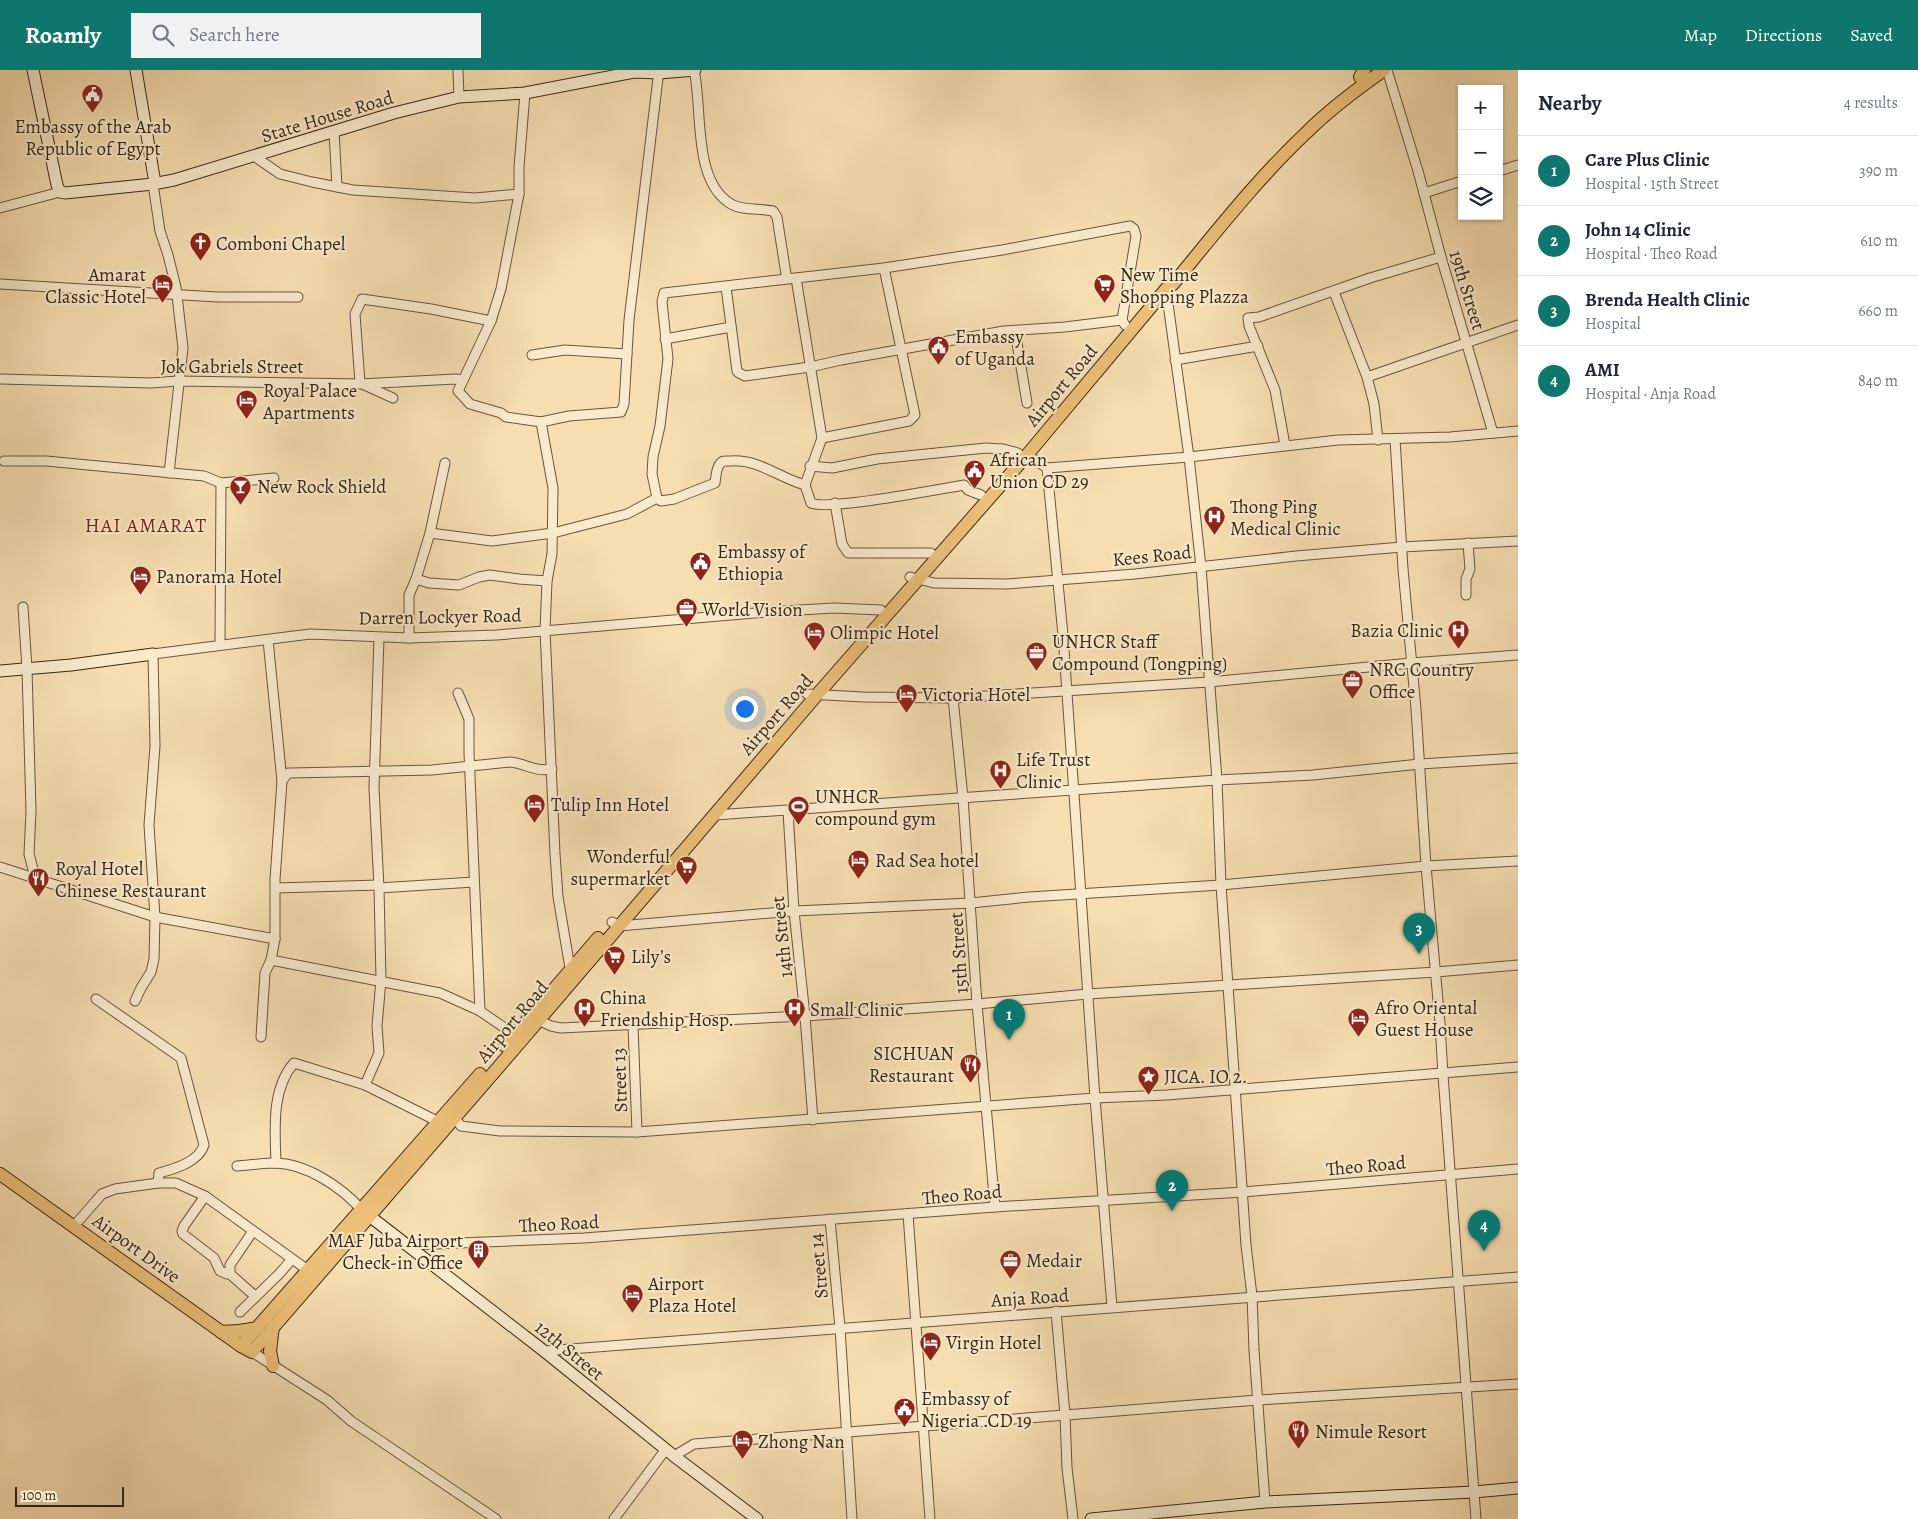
<!DOCTYPE html>
<meta charset="utf-8">
<style>
:root{--surface:#fff;--page:#f2f2f3;--text:#1f2937;--muted:#747a83;--line:#e0e1e3;--accent:#0f766e}
body{margin:0;font-family:Alegreya,serif;background:var(--page);color:var(--text)}
.controls{position:absolute;right:15px;top:15px;display:grid;overflow:hidden;border-radius:0px;box-shadow:0 1px 4px #0004}
.controls button{width:45px;height:45px;display:grid;place-items:center;padding:0;border:0;border-bottom:1px solid var(--line);background:var(--surface);color:var(--text);font:25px sans-serif}
.scale{position:absolute;left:15px;bottom:12px;width:109px;box-sizing:border-box;padding-left:5px;border:2px solid #382818;border-top:0;font-size:14px;line-height:18px;white-space:nowrap;color:#382818;-webkit-text-stroke:4px #f9eacc;paint-order:stroke}
.you{position:absolute;left:744px;top:638px;width:18px;height:18px;margin:-12px;border:4px solid #fff;border-radius:50%;background:#1a73e8;box-shadow:0 0 0 8px #1a73e833}
.badge{display:grid;place-items:center;width:32px;height:32px;border-radius:50%;background:var(--accent);color:#fff;font-size:16px;font-weight:700}
.pin{position:absolute;translate:-50% -41px;filter:drop-shadow(0 1px 2px #0008)}
.pin::after{content:'';position:absolute;top:26px;width:18px;height:15px;background:inherit;clip-path:polygon(0 0,100% 0,50% 100%)}
.list{margin:0;padding:0;list-style:none}
h2{display:flex;justify-content:space-between;align-items:center;height:65px;margin:0;padding:0 20px;font-size:21px}
h2 small{font-size:16px;font-weight:400;color:var(--muted)}
.list li{display:grid;grid-template-columns:32px 1fr auto;gap:15px;align-items:center;box-sizing:border-box;height:70px;padding:0 20px;border-top:1px solid var(--line)}
.list b{display:block;font-size:19px;white-space:nowrap}
.list p{margin:0;font-size:16px;white-space:nowrap;color:var(--muted)}
.list em{font-size:16px;font-style:normal;color:var(--muted)}
.icon{flex:none;width:28px;height:28px;fill:none;stroke:currentColor;stroke-width:2;stroke-linecap:round;stroke-linejoin:round}
.map{position:relative;flex:none;width:1518px;height:1449px;overflow:hidden}
header{display:flex;align-items:center;gap:30px;box-sizing:border-box;height:70px;padding:0 25px;background:var(--accent);color:#fff}
header strong{font-size:24px}
nav{display:flex;gap:28px;margin-inline-start:auto;font-size:18px}
.search{width:350px;height:45px;background:var(--page);display:flex;align-items:center;gap:12px;box-sizing:border-box;padding:0 18px;border-radius:0px;color:var(--muted);font-size:19px}
main{display:flex}
aside{flex:1;background:var(--surface)}
.map>svg:first-child{display:block}
</style>
<header>
<strong>Roamly</strong>
<div class="search"><svg class="icon" aria-label="search" viewBox="0 0 24 24"><circle cx="10" cy="10" r="6"/><path d="M15 15l6 6"/></svg>Search here</div>
<nav><a>Map</a><a>Directions</a><a>Saved</a></nav>
</header>
<main>
<div class="map">
<svg width="1518" height="1449" viewBox="0 0 1518 1449">
<rect width="100%" height="100%" fill="#f6deb1"/>
<filter id="stains"><feTurbulence type="fractalNoise" baseFrequency=".004" numOctaves="4"/><feColorMatrix values="0 0 0 0 .2 0 0 0 0 .09 0 0 0 0 .02 0 0 0 .5 -.17"/></filter>
<radialGradient id="worn" r=".72"><stop offset=".6" stop-color="#630" stop-opacity="0"/><stop offset="1" stop-color="#630" stop-opacity=".3"/></radialGradient>
<g fill="none" stroke-linecap="round" stroke-linejoin="round">
<defs>
<g id="street">
<path d="M458 0 459 27"/>
<path d="M694 0C703 39 692 111 731 134 743 141 759 138 773 141L777 147 786 204"/>
<path d="M1387 0 1418 101 1441 187 1493 363"/>
<path d="M525 23 519 97V124L501 219 491 251 458 321 470 334 501 343 506 347 541 352"/>
<path d="M334 61 337 117"/>
<path d="M254 86 280 104 312 112 353 120 475 128 519 124"/>
<path d="M1499 101 1518 95"/>
<path d="M153 114 160 161 168 185 176 217 183 278 169 403"/>
<path d="M1424 123 1462 111"/>
<path d="M0 138 60 122"/>
<path d="M796 208 822 368 805 415 811 433C827 441 940 419 964 415L968 420 981 425"/>
<path d="M0 214 217 227H298"/>
<path d="M726 217 737 301 739 303 745 306 810 297 841 290 1004 261 1065 257 1122 250"/>
<path d="M1166 219 1189 387 1201 497 1217 710 1221 815 1246 1175 1252 1226 1254 1280 1265 1432"/>
<path d="M1334 222 1367 307 1374 334 1378 370"/>
<path d="M1015 261 1027 333"/>
<path d="M665 269 731 257"/>
<path d="M532 285 565 280 627 284"/>
<path d="M1175 290 1258 276"/>
<path d="M1367 307 1518 255"/>
<path d="M0 309 151 313 178 311 360 314 455 309 463 310"/>
<path d="M393 328 360 313 355 244 362 229 431 239 491 251"/>
<path d="M822 368 909 351 915 345 884 198"/>
<path d="M1395 369 1403 499 1416 639 1426 796 1440 953 1443 1005 1476 1449"/>
<path d="M1285 375 1275 320 1249 256 1248 248 1259 247 1370 208 1441 187"/>
<path d="M1027 385 1047 398 1189 387 1338 370 1450 367 1518 361"/>
<path d="M4 391H46L204 406 221 413 274 408"/>
<path d="M810 396 832 398 877 389 986 378 1003 379 1018 383"/>
<path d="M1047 398 1063 565 1095 1028 1112 1237"/>
<path d="M805 415C779 408 759 389 731 391 727 391 722 390 720 394 716 398 716 407 715 413L674 429 661 431 657 428 652 404 653 387 660 356 668 289 662 232 664 223 884 198 1002 180 1130 156 1134 159 1136 166 1122 250 1125 255"/>
<path d="M835 433 842 474 848 483H931"/>
<path d="M430 463 492 471 553 463 627 444 657 428"/>
<path d="M910 507 934 513 1007 514 1135 504 1296 486 1402 477 1518 471"/>
<path d="M416 509 429 513 459 515 479 507 490 505 519 509 547 511"/>
<path d="M1466 525V509L1470 499 1468 473"/>
<path d="M23 537 27 599 31 741 29 784 35 807"/>
<path d="M409 568V525L416 509 430 463 445 393"/>
<path d="M268 570 282 711"/>
<path d="M220 574 221 413"/>
<path d="M458 623 469 649V683L480 941"/>
<path d="M807 624 863 627 953 628 1209 612 1411 593 1518 585"/>
<path d="M953 628 963 728 977 934 995 1137"/>
<path d="M788 741 794 841 805 946 813 1050"/>
<path d="M715 745 1217 710 1313 705 1420 694 1518 688"/>
<path d="M0 797 155 847 275 869"/>
<path d="M276 818 379 815"/>
<path d="M379 818 474 812"/>
<path d="M612 852 619 856 794 841 971 833 1029 827 1221 815 1426 796 1518 791"/>
<path d="M271 890 440 923 480 941 515 965"/>
<path d="M570 898 558 827 555 784 545 560 547 511 552 484 553 418 541 352 569 346 621 342 624 334 629 250 659 0"/>
<path d="M96 929 181 988 204 1075C199 1092 174 1099 159 1103L158 1113"/>
<path d="M135 931 141 918 151 902 154 889 155 847 149 755 155 676 153 584 310 564 409 568 497 565 766 542 834 538 881 540"/>
<path d="M538 950 551 956 561 958 805 946 977 934 1088 924 1436 902 1518 895"/>
<path d="M633 956 637 1062"/>
<path d="M261 967 265 903 271 890 275 869V809L282 711 288 703H291L432 700 510 692C528 694 533 702 552 699"/>
<path d="M365 1015 379 983 377 956 381 910 379 818 374 718 379 568"/>
<path d="M454 1047 461 1056 500 1061 637 1062 1095 1028 1167 1025 1518 997"/>
<path d="M276 1093C275 1060 271 1019 294 993L365 1015 437 1051"/>
<path d="M237 1096C250 1095 264 1093 276 1093 307 1094 341 1117 361 1139"/>
<path d="M205 1126 184 1156 182 1161 183 1164 214 1188 220 1201 227 1204H230L255 1226"/>
<path d="M908 1144 930 1449"/>
<path d="M830 1149 840 1258 852 1449"/>
<path d="M74 1156 102 1124 115 1119 158 1113H176L205 1126 309 1201"/>
<path d="M409 1175 584 1168 995 1137 1243 1122 1518 1099"/>
<path d="M230 1204V1195L253 1161"/>
<path d="M1056 1241 1065 1345 1067 1398 1073 1449"/>
<path d="M240 1242 280 1203 292 1189"/>
<path d="M544 1281 1518 1207"/>
<path d="M252 1282 327 1330 351 1351 496 1449"/>
<path d="M674 1386 694 1374 1258 1330 1518 1314"/>
<path d="M614 1449 666 1379"/>
</g>
<g id="secondary">
<path d="M33 0 57 115 60 122 65 123 153 114 174 110 394 43 459 27 525 23 634 2 659 3 695 0"/>
<path d="M136 0 155 113"/>
<path d="M0 601 71 595 153 584"/>
<path d="M363 1141 544 1281 674 1386 757 1449"/>
<path d="M1091 1449 1265 1432 1474 1422 1518 1418"/>
</g>
<g id="primary">
<path d="M1360 7 1364 0"/>
<path d="M505 976 598 868"/>
<path d="M0 1104 241 1276 252 1282 521 971 816 626 1027 385 1166 219 1173 214C1216 162 1258 108 1307 62 1330 39 1357 19 1384 0"/>
<path d="M273 1256 270 1281 273 1296"/>
<path d="M221 1262 239 1261 258 1258"/>
<path d="M241 1276 480 1004"/>
</g>
</defs>
<use href="#street" stroke="#68563e" stroke-width="11"/>
<use href="#secondary" stroke="#382818" stroke-width="13"/>
<use href="#primary" stroke="#382818" stroke-width="14"/>
<use href="#street" stroke="#f9eacc" stroke-width="9"/>
<use href="#secondary" stroke="#f9eacc" stroke-width="11"/>
<use href="#primary" stroke="#ebbf78" stroke-width="12"/>
</g>
<defs>
<symbol id="civic-pin" viewBox="-11 -11 22 30"><path d="M0 17L-7.5 6A9.5 9.5 0 1 1 7.5 6Z" fill="#8f2418" stroke="#f9eacc"/><path d="M-.6-6.5H3V-4.5H.6V-3L4-1V1h2V6H-6V1h2V-1L-.6-3ZM-1.2 2.5V6h2.4V2.5Z" fill="#fff"/></symbol>
<symbol id="church-pin" viewBox="-11 -11 22 30"><path d="M0 17L-7.5 6A9.5 9.5 0 1 1 7.5 6Z" fill="#8f2418" stroke="#f9eacc"/><path d="M-1.2-6h2.4v3.5h3.3v2.4h-3.3V6h-2.4V-.1h-3.3v-2.4h3.3Z" fill="#fff"/></symbol>
<symbol id="hotel-pin" viewBox="-11 -11 22 30"><path d="M0 17L-7.5 6A9.5 9.5 0 1 1 7.5 6Z" fill="#8f2418" stroke="#f9eacc"/><path d="M-6-4.5h1.5V1H6V5H4.5V3h-9V5H-6ZM-4 0a1.8 1.8 0 1 1 3.6 0ZM.5 0V-2.5h3Q6-2.5 6 0Z" fill="#fff"/></symbol>
<symbol id="supermarket-pin" viewBox="-11 -11 22 30"><path d="M0 17L-7.5 6A9.5 9.5 0 1 1 7.5 6Z" fill="#8f2418" stroke="#f9eacc"/><path d="M-6-5.5h2.5l.6 2H6L4.5 2H-2.5L-4.4-4H-6ZM-1.5 3.2a1.3 1.3 0 1 0 .1 0ZM3 3.2a1.3 1.3 0 1 0 .1 0Z" fill="#fff"/></symbol>
<symbol id="bar-pin" viewBox="-11 -11 22 30"><path d="M0 17L-7.5 6A9.5 9.5 0 1 1 7.5 6Z" fill="#8f2418" stroke="#f9eacc"/><path d="M-6-5H6L.8 .8V4.5H3.5V6h-7V4.5H-.8V.8Z" fill="#fff"/></symbol>
<symbol id="hospital-pin" viewBox="-11 -11 22 30"><path d="M0 17L-7.5 6A9.5 9.5 0 1 1 7.5 6Z" fill="#8f2418" stroke="#f9eacc"/><path d="M-5-5h3v3.5h4V-5h3V5h-3V1.5h-4V5h-3Z" fill="#fff"/></symbol>
<symbol id="office-pin" viewBox="-11 -11 22 30"><path d="M0 17L-7.5 6A9.5 9.5 0 1 1 7.5 6Z" fill="#8f2418" stroke="#f9eacc"/><path d="M-6-3h4V-5.5h4V-3h4V5H-6ZM-1-4.5V-3h2v-1.5ZM-6 0V1H6V0Z" fill="#fff"/></symbol>
<symbol id="stadium-pin" viewBox="-11 -11 22 30"><path d="M0 17L-7.5 6A9.5 9.5 0 1 1 7.5 6Z" fill="#8f2418" stroke="#f9eacc"/><path d="M0-5a6.5 5 0 1 0 0 10a6.5 5 0 1 0 0-10ZM-3.5-1.8h7v3.6h-7Z" fill="#fff"/></symbol>
<symbol id="restaurant-pin" viewBox="-11 -11 22 30"><path d="M0 17L-7.5 6A9.5 9.5 0 1 1 7.5 6Z" fill="#8f2418" stroke="#f9eacc"/><path d="M-5-6h1v4h1v-4h1v4h1v-4h1v5L-1.5 .5V6h-2V.5L-5-1ZM5-6V6H3V1.5H1.5Q1.5-4 5-6Z" fill="#fff"/></symbol>
<symbol id="sight-pin" viewBox="-11 -11 22 30"><path d="M0 17L-7.5 6A9.5 9.5 0 1 1 7.5 6Z" fill="#8f2418" stroke="#f9eacc"/><path d="M0-6L1.8-2.2L6-1.7L2.9 1.2L3.7 5.4L0 3.3L-3.7 5.4L-2.9 1.2L-6-1.7L-1.8-2.2Z" fill="#fff"/></symbol>
<symbol id="building-pin" viewBox="-11 -11 22 30"><path d="M0 17L-7.5 6A9.5 9.5 0 1 1 7.5 6Z" fill="#8f2418" stroke="#f9eacc"/><path d="M-4-6H4V6H1V3H-1V6H-4ZM-2.5-4.3h1.7v1.8h-1.7ZM.8-4.3h1.7v1.8H.8ZM-2.5-1h1.7V.8h-1.7ZM.8-1h1.7V.8H.8Z" fill="#fff"/></symbol>
</defs>
<g fill-rule="evenodd">
<use href="#civic-pin" x="80" y="12" width="25" height="34"/>
<use href="#church-pin" x="188" y="160" width="25" height="34"/>
<use href="#hotel-pin" x="150" y="202" width="25" height="34"/>
<use href="#supermarket-pin" x="1092" y="202" width="25" height="34"/>
<use href="#civic-pin" x="926" y="264" width="25" height="34"/>
<use href="#hotel-pin" x="234" y="318" width="25" height="34"/>
<use href="#civic-pin" x="962" y="388" width="25" height="34"/>
<use href="#bar-pin" x="228" y="404" width="25" height="34"/>
<use href="#hospital-pin" x="1202" y="434" width="25" height="34"/>
<use href="#civic-pin" x="688" y="480" width="25" height="34"/>
<use href="#hotel-pin" x="128" y="494" width="25" height="34"/>
<use href="#office-pin" x="674" y="526" width="25" height="34"/>
<use href="#hospital-pin" x="1446" y="548" width="25" height="34"/>
<use href="#hotel-pin" x="802" y="550" width="25" height="34"/>
<use href="#office-pin" x="1024" y="570" width="25" height="34"/>
<use href="#office-pin" x="1340" y="598" width="25" height="34"/>
<use href="#hotel-pin" x="894" y="612" width="25" height="34"/>
<use href="#hospital-pin" x="988" y="688" width="25" height="34"/>
<use href="#hotel-pin" x="522" y="722" width="25" height="34"/>
<use href="#stadium-pin" x="786" y="724" width="25" height="34"/>
<use href="#hotel-pin" x="846" y="778" width="25" height="34"/>
<use href="#supermarket-pin" x="674" y="784" width="25" height="34"/>
<use href="#restaurant-pin" x="26" y="796" width="25" height="34"/>
<use href="#supermarket-pin" x="602" y="874" width="25" height="34"/>
<use href="#hospital-pin" x="572" y="926" width="25" height="34"/>
<use href="#hospital-pin" x="782" y="926" width="25" height="34"/>
<use href="#hotel-pin" x="1346" y="936" width="25" height="34"/>
<use href="#restaurant-pin" x="958" y="982" width="25" height="34"/>
<use href="#sight-pin" x="1136" y="994" width="25" height="34"/>
<use href="#building-pin" x="466" y="1168" width="25" height="34"/>
<use href="#office-pin" x="998" y="1178" width="25" height="34"/>
<use href="#hotel-pin" x="620" y="1212" width="25" height="34"/>
<use href="#hotel-pin" x="918" y="1260" width="25" height="34"/>
<use href="#civic-pin" x="892" y="1326" width="25" height="34"/>
<use href="#restaurant-pin" x="1286" y="1348" width="25" height="34"/>
<use href="#hotel-pin" x="730" y="1358" width="25" height="34"/>
</g>
<g text-anchor="middle" stroke-width="4" stroke-linejoin="round" paint-order="stroke">
<g font-size="19" fill="#382818" stroke="#f9eacc">
<text transform="translate(327 46) rotate(-17)" y="7">State House Road</text>
<text transform="translate(1468 220) rotate(73)" y="7">19th Street</text>
<text x="232" y="303">Jok Gabriels Street</text>
<text transform="translate(1061 315) rotate(-50)" y="7">Airport Road</text>
<text transform="translate(1152 485) rotate(-6)" y="7">Kees Road</text>
<text transform="translate(440 546) rotate(-1)" y="7">Darren Lockyer Road</text>
<text transform="translate(776 644) rotate(-49)" y="7">Airport Road</text>
<text transform="translate(781 867) rotate(-96)" y="7">14th Street</text>
<text transform="translate(958 883) rotate(-94)" y="7">15th Street</text>
<text transform="translate(512 951) rotate(-50)" y="7">Airport Road</text>
<text transform="translate(619 1010) rotate(-92)" y="7">Street 13</text>
<text transform="translate(1366 1095) rotate(-5)" y="7">Theo Road</text>
<text transform="translate(962 1124) rotate(-5)" y="7">Theo Road</text>
<text transform="translate(559 1153) rotate(-3)" y="7">Theo Road</text>
<text transform="translate(137 1178) rotate(36)" y="7">Airport Drive</text>
<text transform="translate(818 1196) rotate(-95)" y="7">Street 14</text>
<text transform="translate(1030 1227) rotate(-4)" y="7">Anja Road</text>
<text transform="translate(570 1280) rotate(39)" y="7">12th Street</text>
</g>
<g font-size="19" fill="#382818" stroke="#f9eacc" text-anchor="start">
<text x="93" y="63" text-anchor="middle">Embassy of the Arab<tspan x="93" dy="22">Republic of Egypt</tspan></text>
<text x="216" y="180">Comboni Chapel</text>
<text x="146" y="211" text-anchor="end">Amarat<tspan x="146" dy="22">Classic Hotel</tspan></text>
<text x="1120" y="211">New Time<tspan x="1120" dy="22">Shopping Plazza</tspan></text>
<text x="955" y="273">Embassy<tspan x="955" dy="22">of Uganda</tspan></text>
<text x="263" y="327">Royal Palace<tspan x="263" dy="22">Apartments</tspan></text>
<text x="990" y="396">African<tspan x="990" dy="22">Union CD 29</tspan></text>
<text x="257" y="423">New Rock Shield</text>
<text x="1230" y="443">Thong Ping<tspan x="1230" dy="22">Medical Clinic</tspan></text>
<text x="717" y="488">Embassy of<tspan x="717" dy="22">Ethiopia</tspan></text>
<text x="156" y="513">Panorama Hotel</text>
<text x="702" y="546">World Vision</text>
<text x="1443" y="567" text-anchor="end">Bazia Clinic</text>
<text x="830" y="569">Olimpic Hotel</text>
<text x="1052" y="578">UNHCR Staff<tspan x="1052" dy="22">Compound (Tongping)</tspan></text>
<text x="1369" y="606">NRC Country<tspan x="1369" dy="22">Office</tspan></text>
<text x="922" y="631">Victoria Hotel</text>
<text x="1016" y="696">Life Trust<tspan x="1016" dy="22">Clinic</tspan></text>
<text x="815" y="733">UNHCR<tspan x="815" dy="22">compound gym</tspan></text>
<text x="551" y="741">Tulip Inn Hotel</text>
<text x="670" y="793" text-anchor="end">Wonderful<tspan x="670" dy="22">supermarket</tspan></text>
<text x="875" y="797">Rad Sea hotel</text>
<text x="55" y="805">Royal Hotel<tspan x="55" dy="22">Chinese Restaurant</tspan></text>
<text x="631" y="893">Lily’s</text>
<text x="600" y="934">China<tspan x="600" dy="22">Friendship Hosp.</tspan></text>
<text x="1375" y="944">Afro Oriental<tspan x="1375" dy="22">Guest House</tspan></text>
<text x="810" y="946">Small Clinic</text>
<text x="954" y="990" text-anchor="end">SICHUAN<tspan x="954" dy="22">Restaurant</tspan></text>
<text x="1164" y="1013">JICA. IO 2.</text>
<text x="463" y="1177" text-anchor="end">MAF Juba Airport<tspan x="463" dy="22">Check-in Office</tspan></text>
<text x="1026" y="1197">Medair</text>
<text x="648" y="1220">Airport<tspan x="648" dy="22">Plaza Hotel</tspan></text>
<text x="946" y="1279">Virgin Hotel</text>
<text x="921" y="1335">Embassy of<tspan x="921" dy="22">Nigeria .CD 19</tspan></text>
<text x="1315" y="1368">Nimule Resort</text>
<text x="758" y="1378">Zhong Nan</text>
</g>
<g font-size="20" letter-spacing="1" fill="#7a1f14" stroke="#f9eacc">
<text x="146" y="462">HAI AMARAT</text>
</g>
</g>
<rect width="100%" height="100%" filter="url(#stains)"/>
<rect width="100%" height="100%" fill="url(#worn)"/>
</svg>
<div class="controls">
<button>+</button>
<button>−</button>
<button><svg class="icon" aria-label="layers" viewBox="0 0 24 24"><path d="M12 4l9 5-9 5-9-5zM3 14l9 5 9-5"/></svg></button>
</div>
<div class="scale">100 m</div>
<div class="you"></div>
<div class="pin badge" style="left:1009px;top:970px">1</div>
<div class="pin badge" style="left:1172px;top:1141px">2</div>
<div class="pin badge" style="left:1419px;top:884px">3</div>
<div class="pin badge" style="left:1484px;top:1181px">4</div>
</div>
<aside>
<h2>Nearby<small>4 results</small></h2>
<ul class="list">
<li><span class="badge">1</span><div><b>Care Plus Clinic</b><p>Hospital · 15th Street</p></div><em>390 m</em></li>
<li><span class="badge">2</span><div><b>John 14 Clinic</b><p>Hospital · Theo Road</p></div><em>610 m</em></li>
<li><span class="badge">3</span><div><b>Brenda Health Clinic</b><p>Hospital</p></div><em>660 m</em></li>
<li><span class="badge">4</span><div><b>AMI</b><p>Hospital · Anja Road</p></div><em>840 m</em></li>
</ul>
</aside>
</main>
